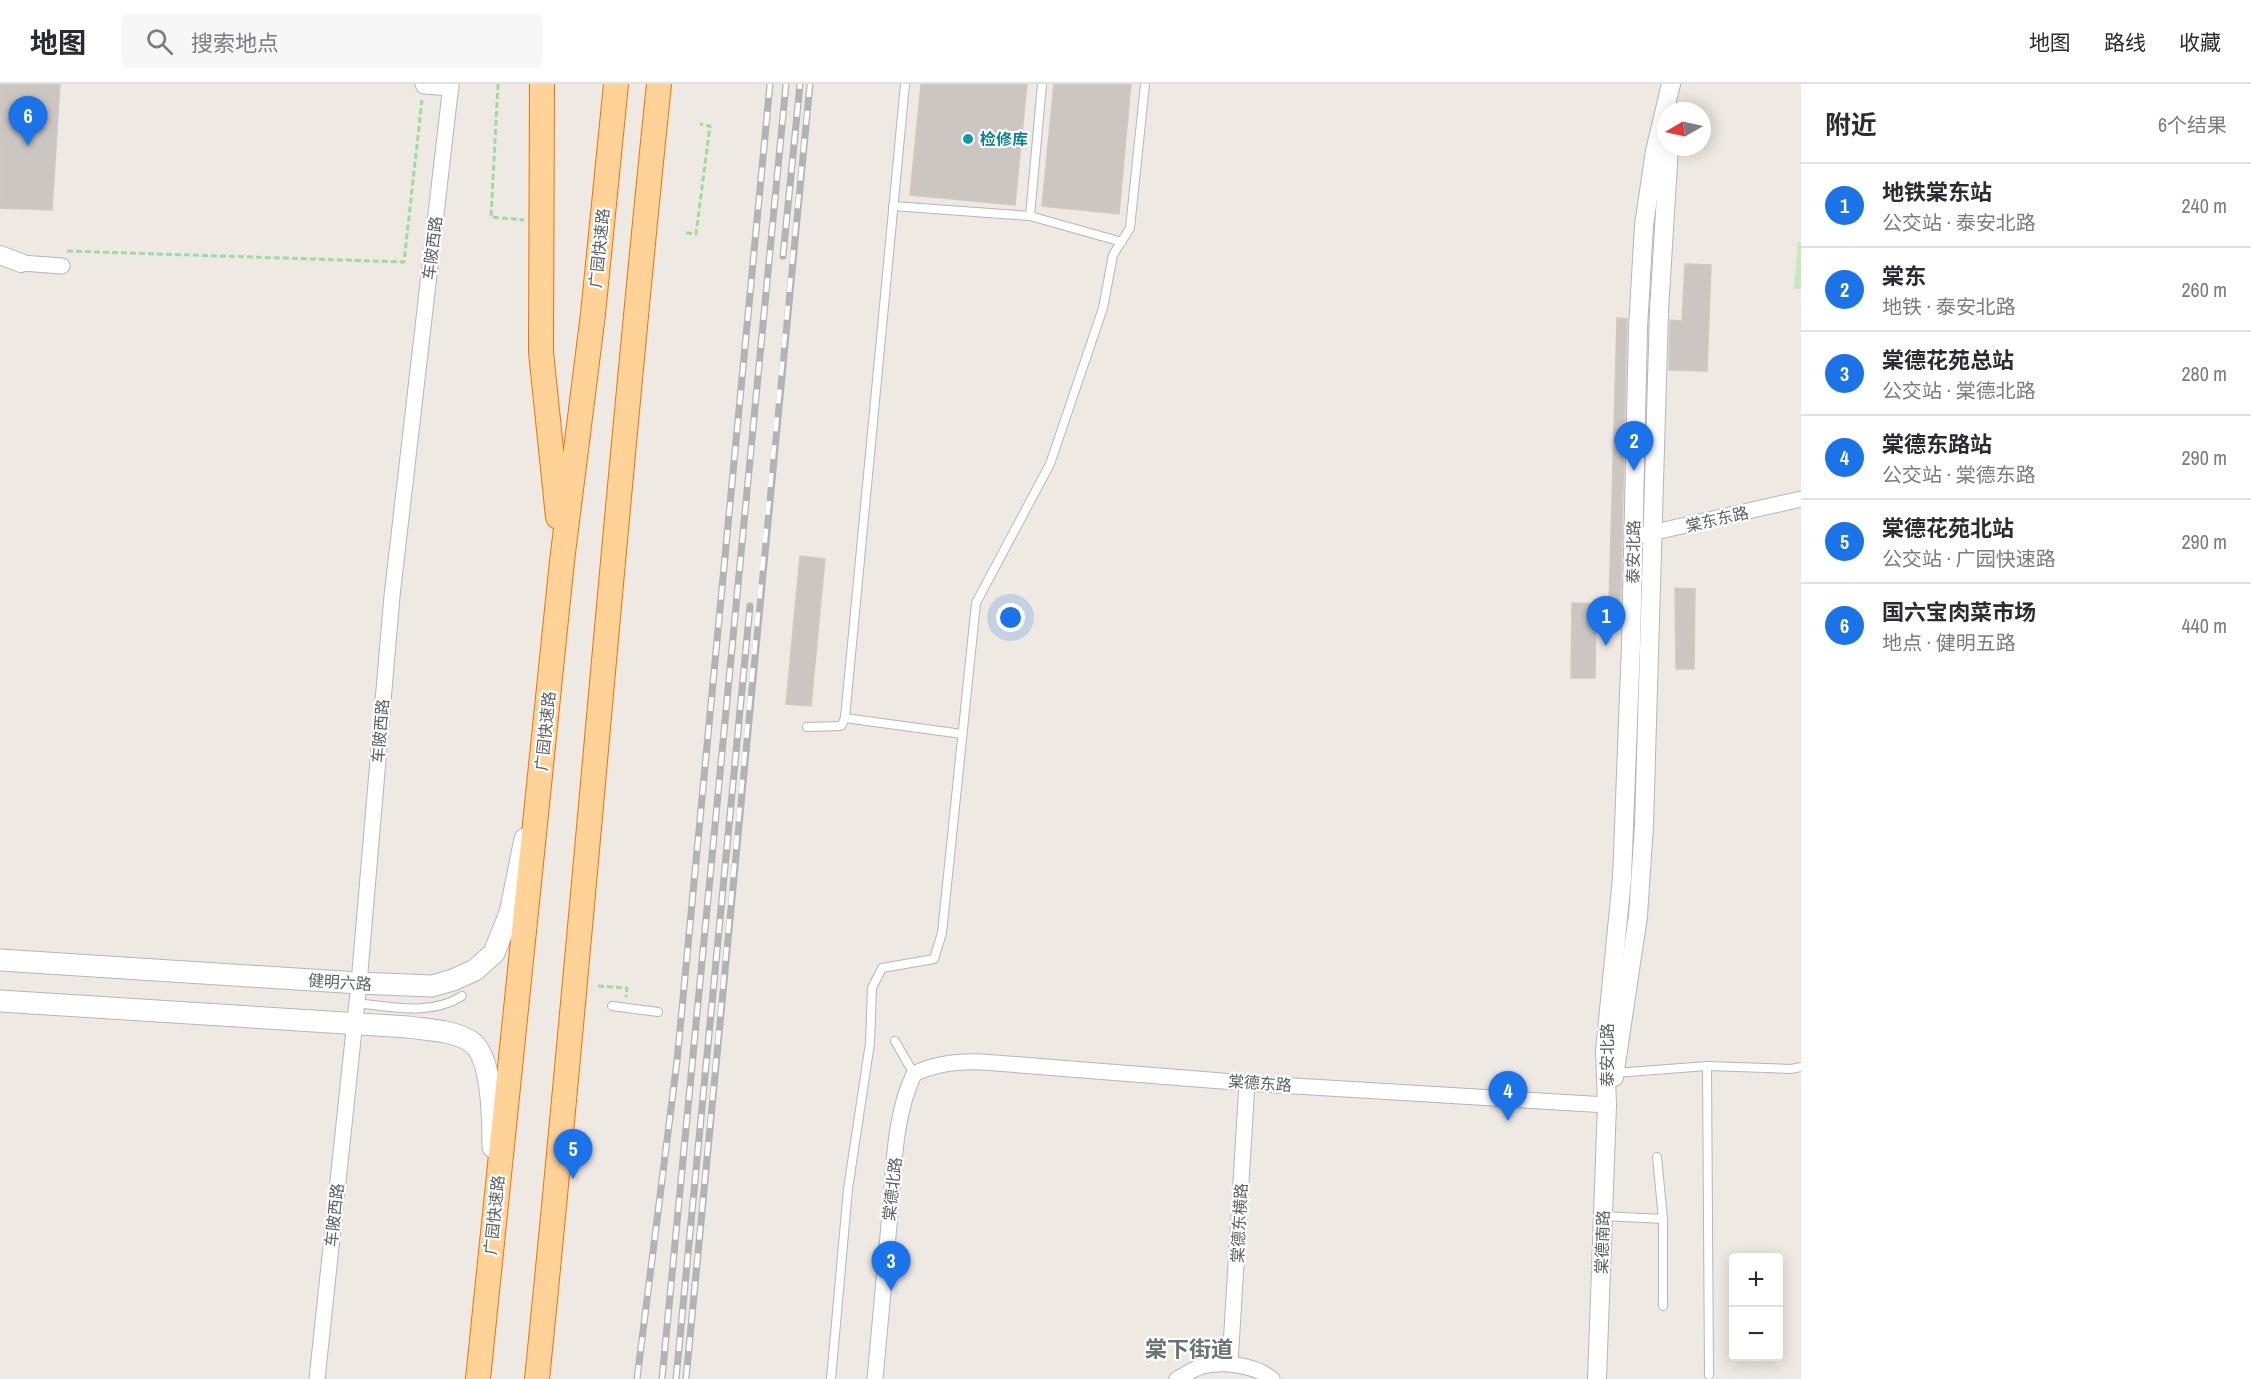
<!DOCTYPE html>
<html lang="zh">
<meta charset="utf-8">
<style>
:root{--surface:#fff;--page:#f7f7f7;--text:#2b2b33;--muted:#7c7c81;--line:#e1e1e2;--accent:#1a73e8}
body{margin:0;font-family:"Archivo Narrow","Noto Sans SC",sans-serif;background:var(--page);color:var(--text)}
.controls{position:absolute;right:18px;bottom:18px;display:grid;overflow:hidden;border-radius:6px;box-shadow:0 3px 15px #0003}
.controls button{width:54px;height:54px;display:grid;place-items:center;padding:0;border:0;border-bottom:2px solid var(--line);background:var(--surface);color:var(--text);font:30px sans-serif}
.compass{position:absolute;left:1657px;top:18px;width:54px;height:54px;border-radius:50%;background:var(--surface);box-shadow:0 3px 15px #0003;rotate:261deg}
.you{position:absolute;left:1011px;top:534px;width:21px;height:21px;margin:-15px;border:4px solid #fff;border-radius:50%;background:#1a73e8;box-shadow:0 0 0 9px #1a73e833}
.badge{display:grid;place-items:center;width:39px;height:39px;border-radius:50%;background:var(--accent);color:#fff;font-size:20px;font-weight:700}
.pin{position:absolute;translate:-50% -50px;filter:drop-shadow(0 2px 3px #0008)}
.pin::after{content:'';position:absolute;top:32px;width:21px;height:18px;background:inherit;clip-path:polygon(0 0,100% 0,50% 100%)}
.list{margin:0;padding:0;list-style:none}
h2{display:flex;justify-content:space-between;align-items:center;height:78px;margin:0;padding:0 24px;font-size:26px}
h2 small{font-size:20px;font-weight:400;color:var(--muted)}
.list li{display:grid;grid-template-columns:39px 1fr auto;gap:18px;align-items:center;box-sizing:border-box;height:84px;padding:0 24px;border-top:2px solid var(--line)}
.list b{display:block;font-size:22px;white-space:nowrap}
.list p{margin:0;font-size:20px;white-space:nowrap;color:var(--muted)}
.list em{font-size:20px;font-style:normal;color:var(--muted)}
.icon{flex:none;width:33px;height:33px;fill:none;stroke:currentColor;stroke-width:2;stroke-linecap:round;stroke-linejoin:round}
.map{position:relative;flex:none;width:1801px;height:1295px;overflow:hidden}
header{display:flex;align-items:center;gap:36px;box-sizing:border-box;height:84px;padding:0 30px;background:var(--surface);border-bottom:2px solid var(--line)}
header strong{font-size:28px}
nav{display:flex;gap:33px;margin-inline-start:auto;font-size:21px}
.search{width:420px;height:54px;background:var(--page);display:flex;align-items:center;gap:15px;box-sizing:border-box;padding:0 21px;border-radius:6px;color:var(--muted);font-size:22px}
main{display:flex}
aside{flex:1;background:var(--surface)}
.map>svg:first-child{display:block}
</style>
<header>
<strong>地图</strong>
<div class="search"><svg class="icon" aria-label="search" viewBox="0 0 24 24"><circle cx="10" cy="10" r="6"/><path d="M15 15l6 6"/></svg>搜索地点</div>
<nav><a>地图</a><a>路线</a><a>收藏</a></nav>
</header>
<main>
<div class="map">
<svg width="1801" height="1295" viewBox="0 0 1801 1295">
<rect width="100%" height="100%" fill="#eee9e2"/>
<path fill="#c6e8bd" d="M1798 158H1801V205H1794Z"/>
<g fill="#cbc6c1" stroke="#d3c9c0" stroke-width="1.5">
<path d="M0 0H60L52 126 0 124Z"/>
<path d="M921 0H1027L1015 121 910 111Z"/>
<path d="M1054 0H1131L1119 130 1042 122Z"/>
<path d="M1685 180 1711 181 1707 287 1669 286 1670 236 1682 237Z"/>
<path d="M1617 234 1627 235 1620 539 1596 538 1595 594H1571L1572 519 1609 520Z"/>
<path d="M800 472 825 475 811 622 786 620Z"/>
<path d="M1675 504 1695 505 1694 585H1676Z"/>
</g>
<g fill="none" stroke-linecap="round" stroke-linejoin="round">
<defs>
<g id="service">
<path d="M893 122 1030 132 1122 158"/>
<path d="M1030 132 1042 0"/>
<path d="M845 634 905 0"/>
<path d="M807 643 841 642 845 634 962 650"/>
<path d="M357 919C391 923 431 932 462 912"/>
<path d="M612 922 658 928"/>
<path d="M895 957 914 990"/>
<path d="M1707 982 1709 1291"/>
<path d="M1615 989 1707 982 1791 985 1801 983"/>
<path d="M1657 1073 1663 1135V1222"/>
<path d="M1603 1132 1663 1135"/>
<path d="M831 1295 848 1105 870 959 872 904 882 884 934 875 942 849 976 519 1050 380 1103 224 1113 171 1130 144 1145 0"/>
</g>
<g id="minor">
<path d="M423 0 424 2 451 4"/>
<path d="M21 179 62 182"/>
<path d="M1642 451 1801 415"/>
<path d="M1230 1279 1247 999"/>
<path d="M317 1295 359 899 392 512 451 0"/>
<path d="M875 1295C880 1240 885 1185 890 1130 894 1084 894 1032 914 990 936 979 959 977 983 978L1247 999 1607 1021"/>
<path d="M1177 1295C1185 1291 1194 1284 1203 1282 1224 1277 1255 1281 1272 1295"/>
</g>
<g id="tertiary">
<path d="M0 171 21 179"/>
<path d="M1614 993 1638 832 1644 741 1659 227 1669 63"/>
<path d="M1597 1295 1607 1021 1605 967 1622 794 1631 560 1638 244 1644 141 1655 67 1671 0"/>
</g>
<g id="secondary">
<path d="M0 876 359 899 432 902 453 896 475 886 494 869 510 829 525 755"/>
<path d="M0 917 408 943C428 946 452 946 470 957 493 971 493 1039 493 1063"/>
</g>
<g id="trunk">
<path d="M542 0 541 268 558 433"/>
<path d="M478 1295 562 477 593 230 616 0"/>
<path d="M537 1295C581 864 614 431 659 0"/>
</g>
</defs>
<use href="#service" stroke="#b3b7bb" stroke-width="10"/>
<use href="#minor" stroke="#b3b7bb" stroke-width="17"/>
<use href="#tertiary" stroke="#b3b7bb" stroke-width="20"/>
<use href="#secondary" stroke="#b2b8bb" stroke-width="23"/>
<use href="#trunk" stroke="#f17200" stroke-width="26"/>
<g stroke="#9fdaa2" stroke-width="3" stroke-dasharray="6 3" stroke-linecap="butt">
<path d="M498 0 491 133 524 136"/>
<path d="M686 149 696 150 710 42 700 40"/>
<path d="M67 167 404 178 422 16"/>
<path d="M598 902 627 904 626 913"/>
</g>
<use href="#service" stroke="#fff" stroke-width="8"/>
<use href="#minor" stroke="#fff" stroke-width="15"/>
<use href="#tertiary" stroke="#fff" stroke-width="18"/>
<use href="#secondary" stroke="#fff" stroke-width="21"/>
<use href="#trunk" stroke="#ffd398" stroke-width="24"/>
<defs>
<g id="rail">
<path d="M783 172 800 0"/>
<path d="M637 1295 677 977 770 0"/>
<path d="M662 1295 786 0"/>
<path d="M676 1295 750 522"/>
<path d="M686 1295C727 863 766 431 810 0"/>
</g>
</defs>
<use href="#rail" stroke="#b2b3b4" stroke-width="7"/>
<use href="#rail" stroke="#fff" stroke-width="4.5" stroke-dasharray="14" stroke-linecap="butt"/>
</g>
<circle fill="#0f9aa8" stroke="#fff" stroke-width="2" cx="968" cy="55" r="6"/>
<g text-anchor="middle" stroke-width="4.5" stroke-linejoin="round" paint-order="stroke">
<g font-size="16" font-weight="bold" fill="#0d838f" stroke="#fff" text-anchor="start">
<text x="980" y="61">检修库</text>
</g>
<g font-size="16" fill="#5b6164" stroke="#fff">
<text transform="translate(432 164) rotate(-83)" y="6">车陂西路</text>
<text transform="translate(599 164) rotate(-84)" y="6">广园快速路</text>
<text transform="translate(1717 435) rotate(-13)" y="6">棠东东路</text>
<text transform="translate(1633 468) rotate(-89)" y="6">泰安北路</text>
<text transform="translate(380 647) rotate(-85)" y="6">车陂西路</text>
<text transform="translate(545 647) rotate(-84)" y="6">广园快速路</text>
<text transform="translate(340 898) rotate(4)" y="6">健明六路</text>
<text transform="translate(1607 971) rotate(-90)" y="6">泰安北路</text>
<text transform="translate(1260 999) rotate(4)" y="6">棠德东路</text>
<text transform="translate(892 1105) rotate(-84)" y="6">棠德北路</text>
<text transform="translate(334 1131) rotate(-84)" y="6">车陂西路</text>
<text transform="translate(494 1131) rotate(-84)" y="6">广园快速路</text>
<text transform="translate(1239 1139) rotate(-87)" y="6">棠德东横路</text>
<text transform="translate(1602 1158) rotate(-88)" y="6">棠德南路</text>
</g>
<g font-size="22" font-weight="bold" fill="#6c7376" stroke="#fff">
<text x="1189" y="1273">棠下街道</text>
</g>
</g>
</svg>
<div class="controls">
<button>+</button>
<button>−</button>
</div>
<svg class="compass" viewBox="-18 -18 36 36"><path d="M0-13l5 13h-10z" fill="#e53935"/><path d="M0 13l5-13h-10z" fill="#7c7c81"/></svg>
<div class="you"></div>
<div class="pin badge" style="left:1606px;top:562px">1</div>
<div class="pin badge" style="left:1634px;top:387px">2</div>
<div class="pin badge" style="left:891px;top:1207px">3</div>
<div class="pin badge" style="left:1508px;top:1037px">4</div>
<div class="pin badge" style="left:573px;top:1095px">5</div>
<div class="pin badge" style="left:28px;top:62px">6</div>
</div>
<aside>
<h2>附近<small>6个结果</small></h2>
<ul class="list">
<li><span class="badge">1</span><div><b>地铁棠东站</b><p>公交站 · 泰安北路</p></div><em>240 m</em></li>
<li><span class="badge">2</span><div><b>棠东</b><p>地铁 · 泰安北路</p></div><em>260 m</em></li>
<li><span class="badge">3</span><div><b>棠德花苑总站</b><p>公交站 · 棠德北路</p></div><em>280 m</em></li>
<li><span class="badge">4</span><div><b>棠德东路站</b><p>公交站 · 棠德东路</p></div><em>290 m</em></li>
<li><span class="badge">5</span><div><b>棠德花苑北站</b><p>公交站 · 广园快速路</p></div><em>290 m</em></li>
<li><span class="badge">6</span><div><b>国六宝肉菜市场</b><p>地点 · 健明五路</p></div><em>440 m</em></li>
</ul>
</aside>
</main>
